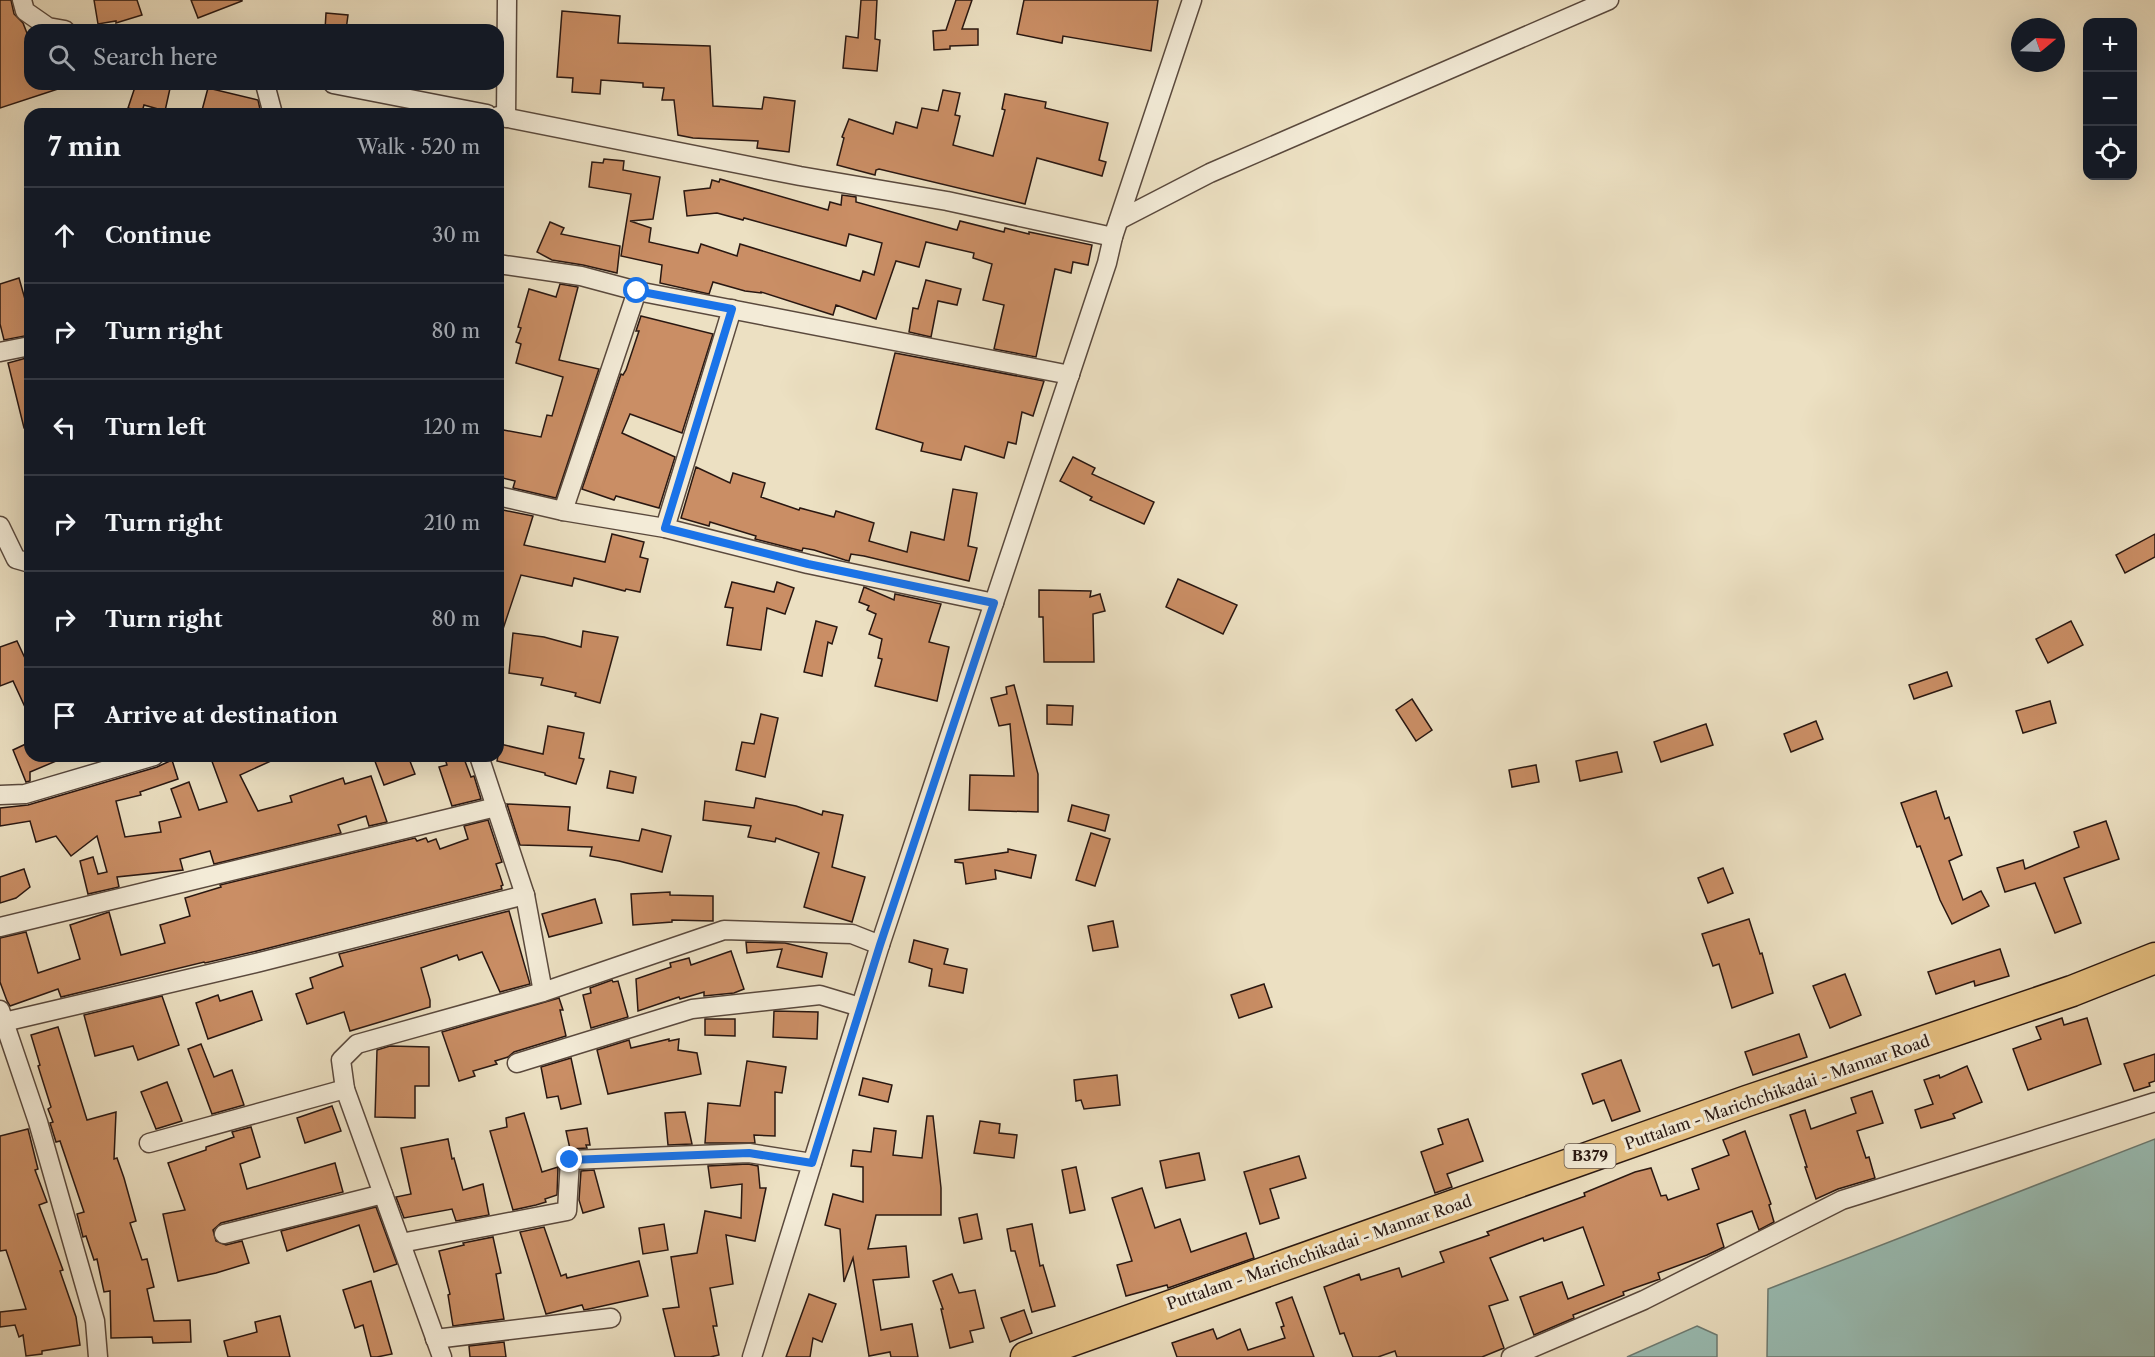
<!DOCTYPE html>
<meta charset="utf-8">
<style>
:root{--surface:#171b24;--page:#20242c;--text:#f1f3f6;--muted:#9ea1a6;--line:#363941}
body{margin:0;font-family:"Libre Caslon Text",serif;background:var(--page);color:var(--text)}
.controls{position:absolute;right:18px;top:18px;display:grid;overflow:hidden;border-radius:12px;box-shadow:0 6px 24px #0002}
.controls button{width:54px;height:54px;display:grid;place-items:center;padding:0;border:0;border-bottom:2px solid var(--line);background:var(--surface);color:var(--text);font:30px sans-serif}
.compass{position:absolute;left:2011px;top:18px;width:54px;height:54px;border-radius:50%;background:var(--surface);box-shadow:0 6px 24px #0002;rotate:71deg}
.stop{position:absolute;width:18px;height:18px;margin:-14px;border:4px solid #1a73e8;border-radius:50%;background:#fff}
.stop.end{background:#1a73e8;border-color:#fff;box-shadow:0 2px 6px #0008}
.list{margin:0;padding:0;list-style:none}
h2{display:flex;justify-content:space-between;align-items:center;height:78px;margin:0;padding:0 24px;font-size:26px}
h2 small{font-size:20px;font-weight:400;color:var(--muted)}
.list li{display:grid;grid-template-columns:39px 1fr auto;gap:18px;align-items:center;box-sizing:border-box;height:96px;padding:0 24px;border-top:2px solid var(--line)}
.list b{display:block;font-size:22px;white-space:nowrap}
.list em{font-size:20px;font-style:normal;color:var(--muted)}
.icon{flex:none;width:33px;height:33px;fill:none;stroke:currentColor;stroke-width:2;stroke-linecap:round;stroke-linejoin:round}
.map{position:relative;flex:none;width:2155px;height:1357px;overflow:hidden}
.search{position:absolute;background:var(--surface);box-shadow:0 6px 24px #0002;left:24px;top:24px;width:480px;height:66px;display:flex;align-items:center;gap:15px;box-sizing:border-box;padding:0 21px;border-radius:18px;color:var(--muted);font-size:22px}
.panel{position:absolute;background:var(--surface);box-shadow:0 6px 24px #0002;left:24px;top:108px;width:480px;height:654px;border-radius:18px}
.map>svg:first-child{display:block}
</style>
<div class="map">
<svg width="2155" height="1357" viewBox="0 0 2155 1357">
<rect width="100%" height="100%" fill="#ece0c2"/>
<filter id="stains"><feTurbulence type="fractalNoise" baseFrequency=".00333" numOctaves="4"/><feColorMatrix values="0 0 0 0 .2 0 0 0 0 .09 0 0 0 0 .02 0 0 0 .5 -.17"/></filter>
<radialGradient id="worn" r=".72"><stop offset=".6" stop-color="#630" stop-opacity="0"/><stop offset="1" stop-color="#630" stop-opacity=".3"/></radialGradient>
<g fill="#99bdb4" stroke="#6c7b73" stroke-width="1.5">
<path d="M2155 1139V1357H1767L1768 1289Z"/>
<path d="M1697 1326 1717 1335V1357H1627Z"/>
</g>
<g fill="#ca8e65" stroke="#291711" stroke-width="1.5">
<path d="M0 0H11L14 14 23 23 30 41V84H66L67 86 0 108Z"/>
<path d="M94 0H137L142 15 116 23V21L98 24Z"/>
<path d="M191 0H242V1L198 18Z"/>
<path d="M861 0H877L875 39 880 40 877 71 843 68 846 36 858 38Z"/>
<path d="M956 0H972L962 29H978V45L950 46V49L934 50 933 31 946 30Z"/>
<path d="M1024 0H1158L1151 51 1063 36 1062 43 1017 34Z"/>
<path d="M562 11 620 16 618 43 710 46 713 106 762 109 764 97 795 101 789 152 757 148 758 141 693 138 678 135 674 100H662L664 88 643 87V83L601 80 600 94 572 92 573 78 557 77Z"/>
<path d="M326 13 348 15 346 30H325Z"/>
<path d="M136 84H171L165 111 144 105 142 112 128 108Z"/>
<path d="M208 88 258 100 260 109 259 114H201Z"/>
<path d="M943 90 960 93 955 115 960 116 953 145 993 156 1005 110 1002 109 1005 94 1046 102 1045 108 1108 123 1099 160 1106 162 1102 176 1037 158 1025 204 879 169 876 170 875 175 837 165 844 138 842 137 849 119 893 134 896 122 917 128 922 108 938 111Z"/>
<path d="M604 159 624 161 623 170 660 177 653 219 630 221 651 228 649 242 698 253 701 244 737 256 740 244 860 281 863 271 874 275 882 243 849 234 846 246 744 218 743 220 717 213 687 216 684 191 710 188 712 180 719 182 720 179 828 210 830 202 841 205 842 195 856 197V202L957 230 960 221 1004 232 1005 228 1029 234V232L1092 245 1088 265 1073 262 1071 273 1055 269 1036 357 994 349 1004 305 983 300 992 264 973 258 974 253 926 242 919 267 896 261 876 319 836 305 833 315 761 292V293L745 291 713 282 709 294 660 283 662 265 621 256 631 194 589 187 592 162 603 163Z"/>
<path d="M550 222 564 228 561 234 620 246 617 273 583 265 552 260 537 252Z"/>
<path d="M19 278 30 317V335L4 340 0 324V284Z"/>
<path d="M926 280 961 289 957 305 938 301 931 337 909 332 913 308 918 309Z"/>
<path d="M560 284 578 287 559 360 599 369 556 498 513 488 515 481 498 477V429L541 437 547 415 552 416 563 377 516 363 521 344 516 342 521 328 518 327 529 289 556 297Z"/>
<path d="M641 316 713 334 682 433 630 414 622 433 675 457 659 508 616 496 614 500 582 489 621 374 623 375 626 370 639 331H636Z"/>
<path d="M895 353 1044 381 1033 416 1022 412 1016 444 1008 442 1004 458 965 446 961 460 921 451 923 443 876 429Z"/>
<path d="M30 357V427L24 428 8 363Z"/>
<path d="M1073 457 1095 468 1092 474 1154 502 1144 524 1090 500 1092 497 1060 481Z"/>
<path d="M696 467 730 483 733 473 765 483 761 497 799 510 800 508 834 517 836 511 874 523 869 541 907 552 911 532 944 540 953 489 977 493 968 546 977 548 969 581 864 556 851 554 849 561 845 560 814 550 803 548 802 551 755 539 756 536 710 522 709 526 681 518Z"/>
<path d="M498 509 533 516 524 545 605 562 612 534 644 542 640 557 648 559 640 592 626 589 625 591 574 578 572 586 521 575 501 635H498Z"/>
<path d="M2155 534V557L2125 573 2116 555Z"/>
<path d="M1178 579 1237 605 1223 634 1166 607Z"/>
<path d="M732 582 774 592 777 582 794 588 785 614 767 608 761 650 727 645 733 608 725 607Z"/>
<path d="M864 587 894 600 895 594 941 604 929 642 949 647 937 701 875 686 882 659 878 658 882 639 869 634 876 614 867 610 869 606 859 602Z"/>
<path d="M1039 590 1091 591 1090 597 1100 594 1105 611 1093 614 1094 662H1044L1043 617H1039Z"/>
<path d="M816 621 837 627 832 644 828 642 822 676 804 672Z"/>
<path d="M2071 621 2083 645 2048 663 2036 639Z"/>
<path d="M583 631 618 637 600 703 575 696 576 693 541 685 543 678 509 673 513 633 544 637 581 647Z"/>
<path d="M17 641 30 669V718L13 681 0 686V647Z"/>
<path d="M1947 672 1952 686 1914 699 1909 685Z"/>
<path d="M1014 685 1038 774V812L969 810 970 775 1014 776 1010 724 999 726 991 698 1007 694 1006 687Z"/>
<path d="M1412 699 1432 730 1416 741 1396 710Z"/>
<path d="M2050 701 2056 723 2023 733 2016 711Z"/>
<path d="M1047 705 1073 706 1072 725 1047 724Z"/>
<path d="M761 714 778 718 765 777 736 770 742 742 754 744Z"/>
<path d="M1816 721 1823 739 1791 752 1784 734Z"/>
<path d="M1706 724 1713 745 1661 762 1654 742Z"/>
<path d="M548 726 584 733 579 758 584 759 576 784 545 775V773L497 761 500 744 543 754Z"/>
<path d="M30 742V756H68L30 772V781L26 782 13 750Z"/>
<path d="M1617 752 1622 772 1580 781 1576 761Z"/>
<path d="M210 756H282L240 775 258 811 292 802 290 796 343 778 345 784 371 776 387 822 369 826 366 816 338 825 341 833 214 864 210 851 180 859 183 870 117 877 119 887 88 894 80 861 93 857 98 874 107 872 97 836 71 856 56 836 36 842 30 821 0 826V808L28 805 157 767 172 760 178 779 140 792 141 795 116 801 125 837 161 832 159 822 181 817 171 789 189 782 199 810 227 802Z"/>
<path d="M373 756H408L415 774 384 785Z"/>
<path d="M444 756H463L471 777 474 776 481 799 452 806 439 767 447 765Z"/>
<path d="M1536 765 1539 782 1512 787 1509 770Z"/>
<path d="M610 771 636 777 633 793 607 788Z"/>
<path d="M1936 791 1945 819 1949 817 1962 855 1949 861 1963 900 1981 891 1989 906 1952 924 1940 900 1920 846 1917 847 1901 803Z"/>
<path d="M756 798 796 806 822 815 823 811 843 815 832 867 865 877 852 922 804 907 819 853 776 838 775 842 748 837 751 826 703 820 705 801 754 808Z"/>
<path d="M507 804 570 807 568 830 639 841 642 829 671 836 662 872 619 861 590 856 592 847 520 845Z"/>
<path d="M1072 805 1109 815 1105 831 1068 821Z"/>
<path d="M488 820 502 862 496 864 503 885 501 886 502 889 257 951 205 963 204 962 61 997 58 989 10 1006 7 1001 0 982V938L26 932 38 973 80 959 70 925 109 912 121 955 165 943 160 925 190 916 185 898 221 887 220 885 415 838 417 841 426 838 428 842 436 839 440 849 468 839 464 826Z"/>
<path d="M2106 821 2119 859 2064 878 2081 923 2055 933 2035 883 2005 892 1997 868 2023 860 2025 869 2079 847 2074 832Z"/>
<path d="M1091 833 1110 839 1095 886 1076 880Z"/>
<path d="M1008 849 1036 855 1031 878 995 870 996 879 966 884 963 863 955 862V860L1008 852Z"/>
<path d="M1723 868 1733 893 1708 903 1698 878Z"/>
<path d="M24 869 30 887 16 898 0 903V877Z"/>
<path d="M670 892V895L713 896V921L672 920V922L633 925 631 894Z"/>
<path d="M595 899 602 923 549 937 542 914Z"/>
<path d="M509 911 530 984 500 992 482 952 459 960 457 955 421 968 430 1000V1007L350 1031 344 1012 307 1024 296 994 313 988 310 978 343 966 339 954Z"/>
<path d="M1749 919 1760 954 1762 953 1773 993 1732 1008 1719 964 1713 966 1702 934Z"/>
<path d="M1113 921 1118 947 1093 951 1088 926Z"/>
<path d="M914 940 948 949 944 964 967 969 963 993 929 986 932 969 909 962Z"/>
<path d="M746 942 785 943 827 953 822 977 777 967 782 949 747 953Z"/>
<path d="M2000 949 2009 976 1975 986 1974 981 1936 994 1928 972Z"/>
<path d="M731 951 744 989 734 993 704 996V992L680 999 679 997 638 1011 636 979 671 967 670 963 689 958 691 965Z"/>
<path d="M1845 974 1861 1015 1830 1028 1813 986Z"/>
<path d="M612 980 613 982 618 981 628 1017 591 1028 583 995 591 993 590 988Z"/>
<path d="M1264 984 1272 1007 1239 1018 1231 995Z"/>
<path d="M252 991 262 1020 208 1039 196 1003 218 995 220 1001Z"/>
<path d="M162 996 179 1045 138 1060 133 1046 95 1056 84 1015Z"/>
<path d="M559 998 563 1010H560L566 1036 514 1052 508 1057 495 1061 497 1064 473 1071 475 1076 459 1081 442 1032Z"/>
<path d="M774 1011 818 1012 817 1039 773 1037Z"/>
<path d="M2062 1018 2064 1025 2087 1018 2101 1064 2028 1090 2013 1049 2041 1039 2036 1027Z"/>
<path d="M705 1019H735V1036L705 1035Z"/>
<path d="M58 1027 87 1120 116 1112 114 1159 117 1158 124 1178 136 1221 130 1223 142 1260 147 1259 154 1287 147 1289 154 1321 190 1320 191 1342 153 1343 152 1337 111 1338 110 1291 104 1292 97 1259 94 1260 86 1236 83 1237 77 1214 84 1212 60 1141 56 1142 50 1123 53 1122 48 1109 51 1107 38 1066 40 1065 31 1035Z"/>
<path d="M1799 1034 1807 1057 1753 1075 1745 1052Z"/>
<path d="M669 1039V1041L679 1039 678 1050 697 1053 701 1074 608 1094 597 1050 629 1040 631 1048Z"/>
<path d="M201 1044 214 1077 232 1070 244 1105 212 1114 188 1049Z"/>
<path d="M390 1046 429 1047V1086H415V1118L375 1117 377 1050Z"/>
<path d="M2155 1054V1081L2149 1083 2150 1086 2134 1091 2124 1064Z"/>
<path d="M571 1058 581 1104 561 1109 558 1096 547 1098 541 1067Z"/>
<path d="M1621 1060 1640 1111 1612 1121 1604 1100 1593 1104 1582 1074Z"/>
<path d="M747 1061 786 1067 782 1093 775 1092V1136L754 1135 755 1143H705L708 1103 740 1106Z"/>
<path d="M1967 1066 1982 1102 1953 1114 1955 1118 1921 1128 1915 1110 1933 1104 1924 1080 1939 1075 1940 1078Z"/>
<path d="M1117 1075 1120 1105 1084 1109 1081 1100 1076 1101 1074 1080Z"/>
<path d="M863 1078 892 1085 888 1102 859 1095Z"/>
<path d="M167 1082 182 1121 156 1129 141 1092Z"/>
<path d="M1872 1091 1883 1123 1857 1131 1866 1158 1869 1157 1875 1178 1838 1189 1816 1199 1805 1167H1807L1790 1115 1805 1110 1811 1129 1856 1113 1851 1098Z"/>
<path d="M332 1106 341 1131 305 1143 297 1118Z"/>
<path d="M685 1112 692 1144 668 1145 665 1113Z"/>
<path d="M524 1113 542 1172 558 1167 557 1195 545 1199 546 1202 536 1205 513 1210 490 1131 507 1127 506 1118Z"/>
<path d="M927 1116H933L941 1188V1215H876L868 1249 906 1246 909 1277 873 1280 881 1330 912 1324 918 1357H891L890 1352 869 1356 853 1258 844 1282 840 1229 825 1225 833 1194 863 1202V1167L851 1166 853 1150 871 1152 874 1128 896 1131 893 1155 922 1158Z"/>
<path d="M1468 1119 1483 1161 1447 1174 1452 1187 1435 1193 1421 1152 1443 1144 1438 1129Z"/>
<path d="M980 1121 1000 1124 999 1133 1017 1135 1014 1158 974 1153Z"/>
<path d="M251 1127 260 1157 240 1164 247 1189 335 1163 343 1192 221 1223 213 1230 216 1241 226 1245 242 1241 249 1263 216 1273 178 1281 163 1214 185 1210 168 1163 206 1150V1147L234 1137 232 1132Z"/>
<path d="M587 1128 590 1145H586L587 1148 570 1149 566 1131Z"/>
<path d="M28 1129 38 1169 35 1170 47 1202 39 1205 63 1270 60 1271 76 1317 80 1345 42 1351V1354L26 1356 23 1335 19 1337 15 1325 0 1327V1312L26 1309 6 1250 0 1251V1136Z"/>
<path d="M1745 1131 1771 1204 1769 1205 1774 1222 1759 1230 1752 1211 1717 1224 1724 1247 1707 1255 1658 1273 1660 1279 1623 1292 1624 1295 1573 1315 1574 1318 1534 1335 1520 1297 1562 1282 1568 1299 1604 1285 1583 1227 1544 1241 1543 1238 1490 1258 1508 1300 1489 1306 1504 1348 1482 1357H1397L1395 1351 1378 1357H1353L1344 1333 1340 1334 1324 1287 1359 1274 1361 1280 1399 1268 1402 1277 1444 1262 1440 1252 1489 1235 1487 1232 1585 1196 1584 1193 1635 1172 1651 1168 1661 1196 1666 1195 1668 1200 1699 1189 1692 1169 1729 1155 1723 1140Z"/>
<path d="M448 1139 452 1159 454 1158 463 1190 483 1184 489 1215 456 1221 452 1209 404 1218 396 1197 411 1194 401 1148Z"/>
<path d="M1199 1153 1205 1180 1166 1188 1160 1161Z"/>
<path d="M1299 1156 1306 1178 1270 1189 1279 1218 1260 1224 1244 1172Z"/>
<path d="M748 1164 758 1166 760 1188H766L755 1241 726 1235 733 1284 710 1288 717 1326H713L719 1355 710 1357H675L663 1309 679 1307 671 1257 697 1253 705 1211 741 1218 742 1184 711 1188 708 1166Z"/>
<path d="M1076 1167 1085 1210 1070 1213 1062 1170Z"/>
<path d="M594 1170 604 1207 583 1213 579 1200 581 1171Z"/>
<path d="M1142 1188 1155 1228 1180 1219 1191 1252 1246 1233 1254 1258 1168 1288 1167 1285 1126 1296 1117 1265 1132 1261 1112 1198Z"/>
<path d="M376 1207 397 1264 374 1272 359 1225 287 1251 281 1231Z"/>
<path d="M977 1214 982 1239 964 1243 959 1218Z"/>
<path d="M664 1224 668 1250 643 1254 639 1228Z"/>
<path d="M1032 1224 1040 1266 1043 1265 1055 1306 1032 1312 1015 1251H1011L1007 1229Z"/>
<path d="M544 1227 561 1276 566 1274 567 1278 639 1261 648 1296 589 1309 584 1310 582 1305 546 1314 520 1232Z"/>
<path d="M493 1237 501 1273 496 1274 504 1319 453 1326 448 1295 450 1294 439 1251 464 1245 463 1243Z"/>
<path d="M952 1274 959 1293 975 1290 984 1328 970 1331 973 1342 950 1348 941 1309H943L933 1281Z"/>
<path d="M371 1281 392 1354 377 1357H371L363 1325 355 1328 343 1290Z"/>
<path d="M809 1294 836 1304 822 1342 813 1338 810 1357H786Z"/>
<path d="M1292 1297 1314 1357H1177L1172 1343 1213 1329 1217 1339 1240 1329 1248 1350 1285 1338 1281 1327 1284 1326 1276 1303Z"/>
<path d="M1024 1310 1032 1333 1010 1342 1001 1318Z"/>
<path d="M280 1316 290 1357H228L224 1341 257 1332 255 1322Z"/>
<path d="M504 1342 506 1357H470L469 1346Z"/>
</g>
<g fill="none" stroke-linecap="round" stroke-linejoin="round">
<defs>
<g id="minor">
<path d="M22 0 25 11 48 27 65 30"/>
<path d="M265 84 273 114"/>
<path d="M333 84 487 114"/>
<path d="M498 116 800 176 947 201 1113 237"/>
<path d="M506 118 507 0"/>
<path d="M1119 220 1210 173 1609 0"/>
<path d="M498 264 581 276 637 291 1070 375"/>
<path d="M0 352 30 346"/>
<path d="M498 496 563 511 665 528 808 564 994 603"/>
<path d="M563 511 637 291"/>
<path d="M0 526 16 559 30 563"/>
<path d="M665 528 732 309"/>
<path d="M479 756 525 895 543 992"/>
<path d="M0 795 25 794 154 756"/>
<path d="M0 927 496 807"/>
<path d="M0 1010 38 1122 95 1321 98 1357"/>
<path d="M4 1022 260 962 525 895"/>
<path d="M517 1063 692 1009 820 995 860 1007"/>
<path d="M149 1143 345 1089"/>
<path d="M224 1234 383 1194"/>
<path d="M401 1243 567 1211 570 1160 749 1153 812 1163"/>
<path d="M435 1339 611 1318"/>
<path d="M442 1357 345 1089 341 1060 357 1044 543 992 724 930 852 934 880 945"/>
<path d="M752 1357 880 945 1107 263 1113 237 1192 0"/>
<path d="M1511 1357 1644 1300 1842 1200 2155 1102"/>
</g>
<path id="primary" d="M1026 1357 1747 1101 2072 991 2155 958"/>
</defs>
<use href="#minor" stroke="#5a493d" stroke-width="21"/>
<use href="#primary" stroke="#291711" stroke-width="33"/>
<use href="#minor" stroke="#f3ebd7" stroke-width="18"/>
<use href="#primary" stroke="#e6c081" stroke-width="30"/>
</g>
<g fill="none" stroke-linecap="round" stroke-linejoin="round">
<path stroke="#1a73e8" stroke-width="8" d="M570 1160 749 1153 812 1163 880 945 994 603 808 564 665 528 732 309 637 291"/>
</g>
<g text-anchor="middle" stroke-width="6" stroke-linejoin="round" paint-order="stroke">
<rect fill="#f3ebd7" stroke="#66574c" stroke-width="1.5" x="1564.5" y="1144" width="51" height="24" rx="4.5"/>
<g font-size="15" font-weight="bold" fill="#291711">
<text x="1590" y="1161">B379</text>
</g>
<g font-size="16" fill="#291711" stroke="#f3ebd7">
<text transform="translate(1777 1092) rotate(-19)" y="6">Puttalam - Marichchikadai - Mannar Road</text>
<text transform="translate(1319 1252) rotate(-19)" y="6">Puttalam - Marichchikadai - Mannar Road</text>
</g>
</g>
<rect width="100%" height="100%" filter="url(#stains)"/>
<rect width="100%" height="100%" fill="url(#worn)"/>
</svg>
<div class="controls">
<button>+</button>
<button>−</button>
<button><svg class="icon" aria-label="locate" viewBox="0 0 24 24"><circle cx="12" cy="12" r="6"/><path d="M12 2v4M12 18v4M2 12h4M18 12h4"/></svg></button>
</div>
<svg class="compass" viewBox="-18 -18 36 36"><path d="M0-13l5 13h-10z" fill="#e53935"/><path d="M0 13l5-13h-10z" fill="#9ea1a6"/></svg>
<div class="stop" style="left:637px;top:291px"></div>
<div class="stop end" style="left:570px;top:1160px"></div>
<div class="search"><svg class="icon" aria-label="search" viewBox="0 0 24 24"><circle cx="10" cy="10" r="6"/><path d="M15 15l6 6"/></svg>Search here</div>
<section class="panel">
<h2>7 min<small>Walk · 520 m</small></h2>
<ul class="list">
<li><svg class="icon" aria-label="ahead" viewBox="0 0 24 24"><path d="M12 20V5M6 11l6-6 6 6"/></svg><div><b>Continue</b></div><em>30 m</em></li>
<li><svg class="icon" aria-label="right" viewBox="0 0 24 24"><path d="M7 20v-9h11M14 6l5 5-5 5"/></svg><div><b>Turn right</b></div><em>80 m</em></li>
<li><svg class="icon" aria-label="left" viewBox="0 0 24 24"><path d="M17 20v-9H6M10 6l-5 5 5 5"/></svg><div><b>Turn left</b></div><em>120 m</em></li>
<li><svg class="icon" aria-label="right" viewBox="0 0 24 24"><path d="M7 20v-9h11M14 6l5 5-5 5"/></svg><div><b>Turn right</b></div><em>210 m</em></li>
<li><svg class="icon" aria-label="right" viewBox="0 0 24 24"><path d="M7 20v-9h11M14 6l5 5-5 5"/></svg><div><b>Turn right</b></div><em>80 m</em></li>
<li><svg class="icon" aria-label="arrive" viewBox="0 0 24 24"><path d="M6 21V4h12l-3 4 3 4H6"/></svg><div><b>Arrive at destination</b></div></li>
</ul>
</section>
</div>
